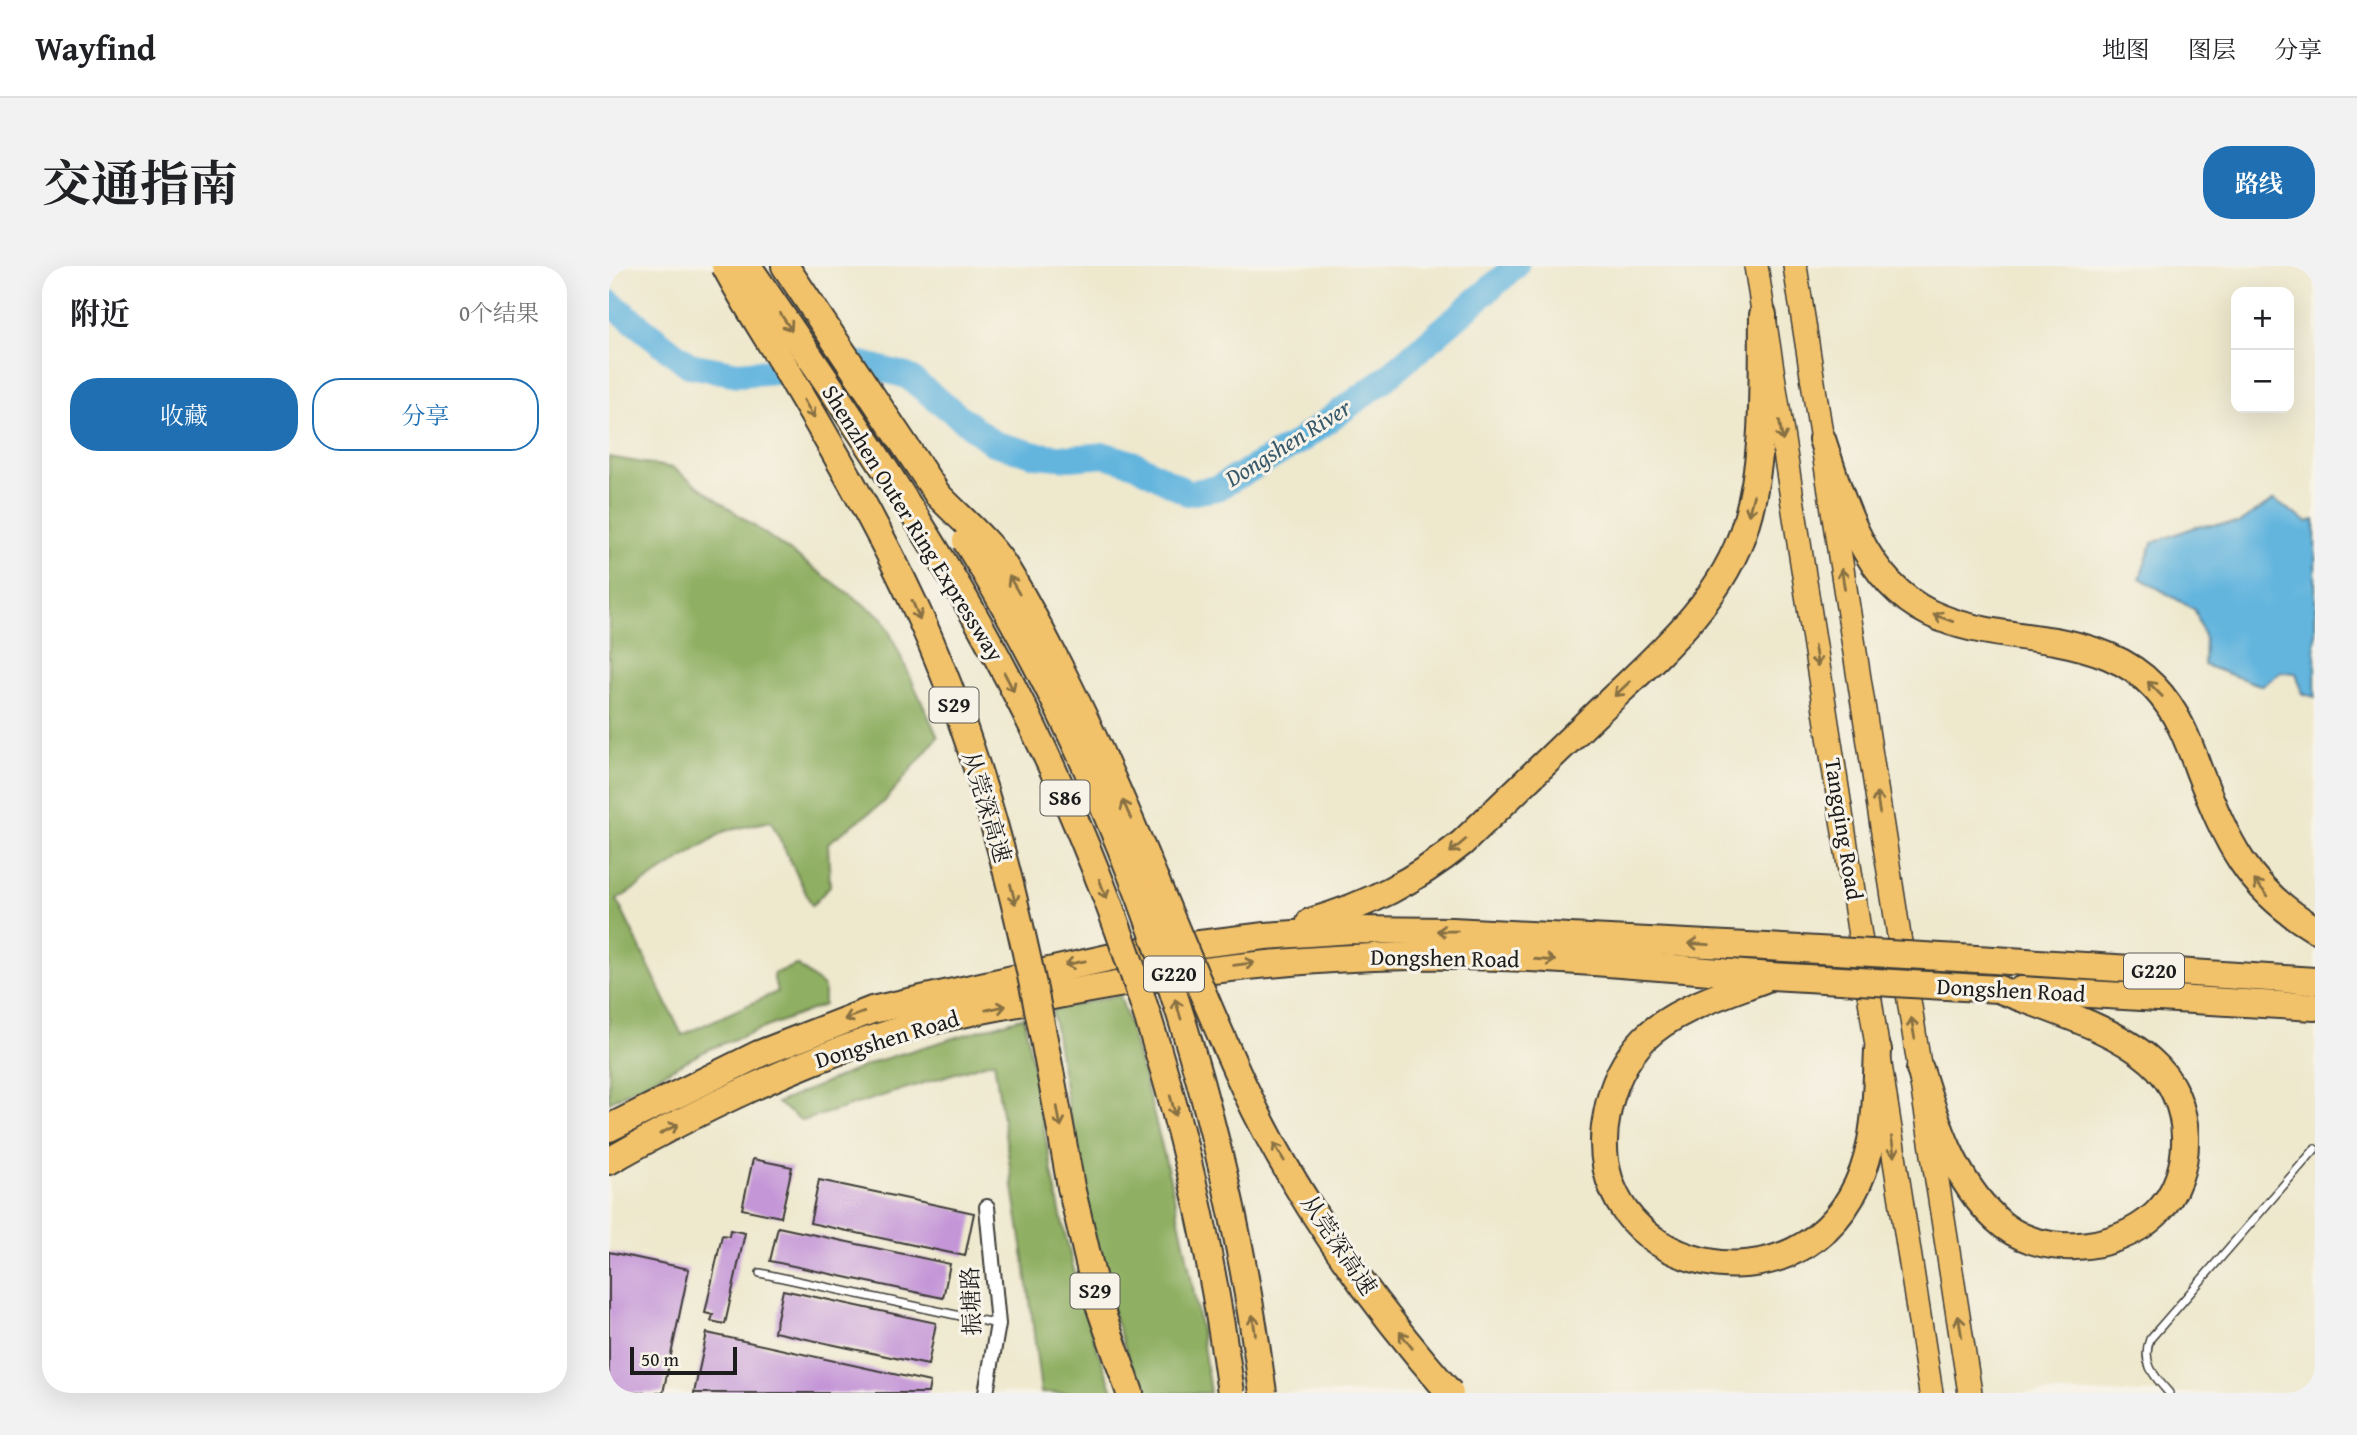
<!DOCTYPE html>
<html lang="zh">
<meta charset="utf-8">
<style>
:root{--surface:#fff;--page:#f2f2f2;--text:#202124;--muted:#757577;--line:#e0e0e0;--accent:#1f6fb2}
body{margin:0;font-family:"Gentium Book Plus","Noto Serif SC",serif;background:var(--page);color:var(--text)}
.controls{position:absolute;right:21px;top:21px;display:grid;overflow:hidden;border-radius:14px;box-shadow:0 7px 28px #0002}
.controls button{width:63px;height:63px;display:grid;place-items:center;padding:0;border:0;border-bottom:2px solid var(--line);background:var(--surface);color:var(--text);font:35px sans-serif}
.scale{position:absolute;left:21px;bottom:18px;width:107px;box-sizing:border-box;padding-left:7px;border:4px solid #1c1c1c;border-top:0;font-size:19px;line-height:24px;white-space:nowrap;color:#1c1c1c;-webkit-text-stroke:5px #f7f3e8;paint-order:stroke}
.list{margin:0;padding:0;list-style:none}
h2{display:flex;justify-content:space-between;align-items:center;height:91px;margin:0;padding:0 28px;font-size:30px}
h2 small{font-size:23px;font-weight:400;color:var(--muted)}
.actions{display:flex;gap:14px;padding:21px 28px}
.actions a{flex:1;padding:16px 0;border:2px solid var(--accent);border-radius:28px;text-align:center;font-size:24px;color:var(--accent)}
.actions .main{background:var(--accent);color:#fff}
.map{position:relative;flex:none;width:1706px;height:1127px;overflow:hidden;border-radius:28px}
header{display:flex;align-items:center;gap:42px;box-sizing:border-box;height:98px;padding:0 35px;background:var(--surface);border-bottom:2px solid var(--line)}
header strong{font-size:33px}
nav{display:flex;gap:38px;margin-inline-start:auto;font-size:24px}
.intro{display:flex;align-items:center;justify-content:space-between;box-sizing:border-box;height:168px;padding:0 42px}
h1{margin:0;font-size:49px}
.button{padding:18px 32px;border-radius:28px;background:var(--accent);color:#fff;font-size:24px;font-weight:700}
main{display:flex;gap:42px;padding:0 42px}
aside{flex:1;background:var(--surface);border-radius:28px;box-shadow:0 7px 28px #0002}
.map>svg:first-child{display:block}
</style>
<header>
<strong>Wayfind</strong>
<nav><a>地图</a><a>图层</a><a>分享</a></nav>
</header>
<div class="intro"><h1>交通指南</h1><a class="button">路线</a></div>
<main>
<aside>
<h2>附近<small>0个结果</small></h2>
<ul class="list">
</ul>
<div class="actions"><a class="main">收藏</a><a>分享</a></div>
</aside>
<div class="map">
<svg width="1706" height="1127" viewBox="0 0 1706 1127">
<rect width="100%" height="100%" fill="#f7f3e8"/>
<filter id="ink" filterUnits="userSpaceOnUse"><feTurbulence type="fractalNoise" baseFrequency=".0143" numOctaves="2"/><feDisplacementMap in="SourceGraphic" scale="14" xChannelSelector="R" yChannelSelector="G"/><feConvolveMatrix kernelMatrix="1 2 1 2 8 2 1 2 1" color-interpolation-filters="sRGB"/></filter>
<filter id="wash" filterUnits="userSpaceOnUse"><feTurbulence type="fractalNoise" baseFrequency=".00686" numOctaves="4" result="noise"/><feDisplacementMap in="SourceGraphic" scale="28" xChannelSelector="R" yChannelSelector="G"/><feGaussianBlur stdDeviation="1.57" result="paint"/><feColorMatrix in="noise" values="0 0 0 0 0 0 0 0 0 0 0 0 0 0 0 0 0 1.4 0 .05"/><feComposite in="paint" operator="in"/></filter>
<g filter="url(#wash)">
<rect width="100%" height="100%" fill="#eee8cd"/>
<g fill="#8faf62" stroke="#56663f" stroke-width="2">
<path d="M0 191 64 202 274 352 329 471 275 536 219 577 221 620 203 640 162 555 116 565 8 634 73 769 168 726 164 708 188 699 215 721V739L100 783 0 836Z"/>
<path d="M511 729C551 861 583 991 601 1127H534C481 1007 465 872 443 744Z"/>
<path d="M415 751C438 878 456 1007 505 1127H432L420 1026 385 795 193 855 168 837 268 795Z"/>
</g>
<path fill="#63b5de" stroke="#40687d" stroke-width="2" d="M1665 234 1698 256 1706 254V431L1694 428 1687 407 1672 406 1653 420 1595 399 1596 373 1586 344 1531 312 1543 277 1589 260 1630 257Z"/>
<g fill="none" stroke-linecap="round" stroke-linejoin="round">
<path stroke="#63b5de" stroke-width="26" d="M0 36 80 99 129 108 254 98 298 110 384 177 427 189 461 192 496 189 526 198 579 227 608 222 688 177 775 114 907 0"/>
</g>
<g id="blocks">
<g fill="#c496d7">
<path d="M144 893 183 901 172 951 133 943Z"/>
<path d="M210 914 365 947 356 990 201 957Z"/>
<path d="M169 961 341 998 334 1032 161 995Z"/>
<path d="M121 964 136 967 116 1058 102 1055 104 1049 96 1047 113 969 120 970Z"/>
<path d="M0 986 80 1003 54 1127H0Z"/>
<path d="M174 1024 327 1057 319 1099 165 1066Z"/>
<path d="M98 1067 321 1116 319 1127H85Z"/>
</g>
</g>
</g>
<g filter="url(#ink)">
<use href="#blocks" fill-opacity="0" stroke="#3c3b37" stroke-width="2"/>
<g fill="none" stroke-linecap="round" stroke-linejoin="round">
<defs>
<g id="lane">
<path d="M151 1007 389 1058"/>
<path d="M1560 1127C1545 1110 1532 1096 1541 1073L1706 883"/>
</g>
<path id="street" d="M377 1127 389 1058 378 941"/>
<g id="primary">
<path d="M1147 0 1322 1127"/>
<path d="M1186 0 1361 1127"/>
</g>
<g id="highway">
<path d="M176 0 329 229"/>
<path d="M1213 173C1236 243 1257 323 1332 352 1367 366 1408 369 1446 375 1483 382 1519 393 1545 421 1568 445 1579 474 1590 505 1618 576 1638 623 1706 663"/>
<path d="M701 656C759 639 806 615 853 577 898 534 942 491 987 448 1043 394 1113 337 1136 260 1157 193 1153 119 1154 49"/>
<path d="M1385 694 1706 715"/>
<path d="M1158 712C1118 728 1066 742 1035 773 1015 794 1003 820 998 848 966 1005 1196 1063 1254 905 1268 866 1267 825 1269 784"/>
<path d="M1412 724 1706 741"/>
<path d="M1311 803C1327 856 1345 914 1387 953 1428 993 1506 987 1547 948 1588 908 1585 832 1542 795 1504 761 1436 742 1389 723"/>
<path d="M0 862 150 788 263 744 526 686 656 670 744 664 843 665 1158 681"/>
<path d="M0 895C97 840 201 790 308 759 342 749 379 743 414 736 542 709 670 692 802 690 922 688 1043 701 1162 710"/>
<path d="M462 921 490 1039 521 1127"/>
</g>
</defs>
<use href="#lane" stroke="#3c3b37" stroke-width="10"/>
<use href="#street" stroke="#3c3b37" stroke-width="18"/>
<use href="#primary" stroke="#3c3b37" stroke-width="26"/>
<use href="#highway" stroke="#3c3b37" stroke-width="30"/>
<use href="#lane" stroke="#fff" stroke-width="7"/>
<use href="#street" stroke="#fff" stroke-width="14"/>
<use href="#primary" stroke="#f2c26a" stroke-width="23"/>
<use href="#highway" stroke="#f2c26a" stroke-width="26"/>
<defs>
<g id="highway-bridge">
<path d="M116 0C137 40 163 78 186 118 228 189 269 261 304 336 390 520 427 722 462 921"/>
<path d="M139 0C218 116 300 233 369 356 502 594 586 857 622 1127"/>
<path d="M329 229C350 251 377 273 394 298 418 335 437 375 457 414 523 547 573 686 635 821 686 931 761 1035 841 1127"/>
<path d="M357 275C516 533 615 827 654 1127"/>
<path d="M1158 681 1385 694"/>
<path d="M1162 710 1389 723"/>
</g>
</defs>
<use href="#highway-bridge" stroke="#3c3b37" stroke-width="30" stroke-linecap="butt"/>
<use href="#highway-bridge" stroke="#f2c26a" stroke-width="26"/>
</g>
<defs><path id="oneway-shaft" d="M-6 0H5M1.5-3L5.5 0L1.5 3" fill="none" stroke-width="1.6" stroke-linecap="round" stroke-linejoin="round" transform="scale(1.75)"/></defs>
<g stroke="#876f43">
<use href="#oneway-shaft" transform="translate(177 56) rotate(56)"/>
<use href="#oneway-shaft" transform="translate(200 143) rotate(60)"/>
<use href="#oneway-shaft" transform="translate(1172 165) rotate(81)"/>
<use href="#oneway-shaft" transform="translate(1142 239) rotate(104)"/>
<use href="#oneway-shaft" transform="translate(1234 313) rotate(-99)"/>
<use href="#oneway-shaft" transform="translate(405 319) rotate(-120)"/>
<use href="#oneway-shaft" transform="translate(307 344) rotate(67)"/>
<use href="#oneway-shaft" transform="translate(1334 352) rotate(-160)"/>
<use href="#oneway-shaft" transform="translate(1207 390) rotate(81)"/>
<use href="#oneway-shaft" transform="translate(400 416) rotate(63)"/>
<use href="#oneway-shaft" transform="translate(1013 423) rotate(136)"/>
<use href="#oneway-shaft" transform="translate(1546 423) rotate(-134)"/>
<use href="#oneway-shaft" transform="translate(1269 537) rotate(-99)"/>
<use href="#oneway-shaft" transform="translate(518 544) rotate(-114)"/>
<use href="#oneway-shaft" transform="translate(849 580) rotate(140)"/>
<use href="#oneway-shaft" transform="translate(1652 622) rotate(-131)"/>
<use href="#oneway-shaft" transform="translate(494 623) rotate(69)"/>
<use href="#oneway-shaft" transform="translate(404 628) rotate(76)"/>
<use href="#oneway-shaft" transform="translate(838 665) rotate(-179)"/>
<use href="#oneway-shaft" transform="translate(1090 678) rotate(-177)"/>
<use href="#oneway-shaft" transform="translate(936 694) rotate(4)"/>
<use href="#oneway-shaft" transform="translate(466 697) rotate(169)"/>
<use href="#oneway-shaft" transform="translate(635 698) rotate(-7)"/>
<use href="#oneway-shaft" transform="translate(387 742) rotate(-12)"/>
<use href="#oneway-shaft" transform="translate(569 743) rotate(-107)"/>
<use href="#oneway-shaft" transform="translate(245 750) rotate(160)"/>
<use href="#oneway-shaft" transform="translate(1304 762) rotate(-99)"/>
<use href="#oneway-shaft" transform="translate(564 840) rotate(75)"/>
<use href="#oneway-shaft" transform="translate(450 851) rotate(80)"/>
<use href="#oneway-shaft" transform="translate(60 863) rotate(-28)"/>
<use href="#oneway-shaft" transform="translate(1284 881) rotate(81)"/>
<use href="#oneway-shaft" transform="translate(670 886) rotate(-120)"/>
<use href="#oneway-shaft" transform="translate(645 1059) rotate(-98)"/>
<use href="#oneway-shaft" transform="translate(1351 1060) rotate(-99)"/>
<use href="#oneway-shaft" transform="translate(797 1074) rotate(-127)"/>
</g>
</g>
<g text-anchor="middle" stroke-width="6" stroke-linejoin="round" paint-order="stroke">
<g fill="#f7f3e8" stroke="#5e5c59" stroke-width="2">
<rect x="320.5" y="421.5" width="49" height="35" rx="5"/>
<rect x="431.5" y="514.5" width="49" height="35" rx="5"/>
<rect x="1515" y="687.5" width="60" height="35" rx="5"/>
<rect x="535" y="690.5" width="60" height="35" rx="5"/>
<rect x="461.5" y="1007.5" width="49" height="35" rx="5"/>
</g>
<g font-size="21" font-weight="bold" fill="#1c1c1c">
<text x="345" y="446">S29</text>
<text x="456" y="539">S86</text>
<text x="1545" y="712">G220</text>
<text x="565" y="715">G220</text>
<text x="486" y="1032">S29</text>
</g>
<g font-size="23" fill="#1c1c1c" stroke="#f7f3e8">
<text transform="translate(304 257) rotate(58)" y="8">Shenzhen Outer Ring Expressway</text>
<text transform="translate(378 541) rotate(73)" y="8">从莞深高速</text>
<text transform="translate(1235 563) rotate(81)" y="8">Tangqing Road</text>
<text transform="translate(836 692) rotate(1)" y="8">Dongshen Road</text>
<text transform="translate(1402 724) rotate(3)" y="8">Dongshen Road</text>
<text transform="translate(278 773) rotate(-17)" y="8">Dongshen Road</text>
<text transform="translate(730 979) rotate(56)" y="8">从莞深高速</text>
<text transform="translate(362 1035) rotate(-92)" y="8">振塘路</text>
</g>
<g font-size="24" font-style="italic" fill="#38596a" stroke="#f7f3e8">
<text transform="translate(679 177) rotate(-32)" y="8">Dongshen River</text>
</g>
</g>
</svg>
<div class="controls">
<button>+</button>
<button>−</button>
</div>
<div class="scale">50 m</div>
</div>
</main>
